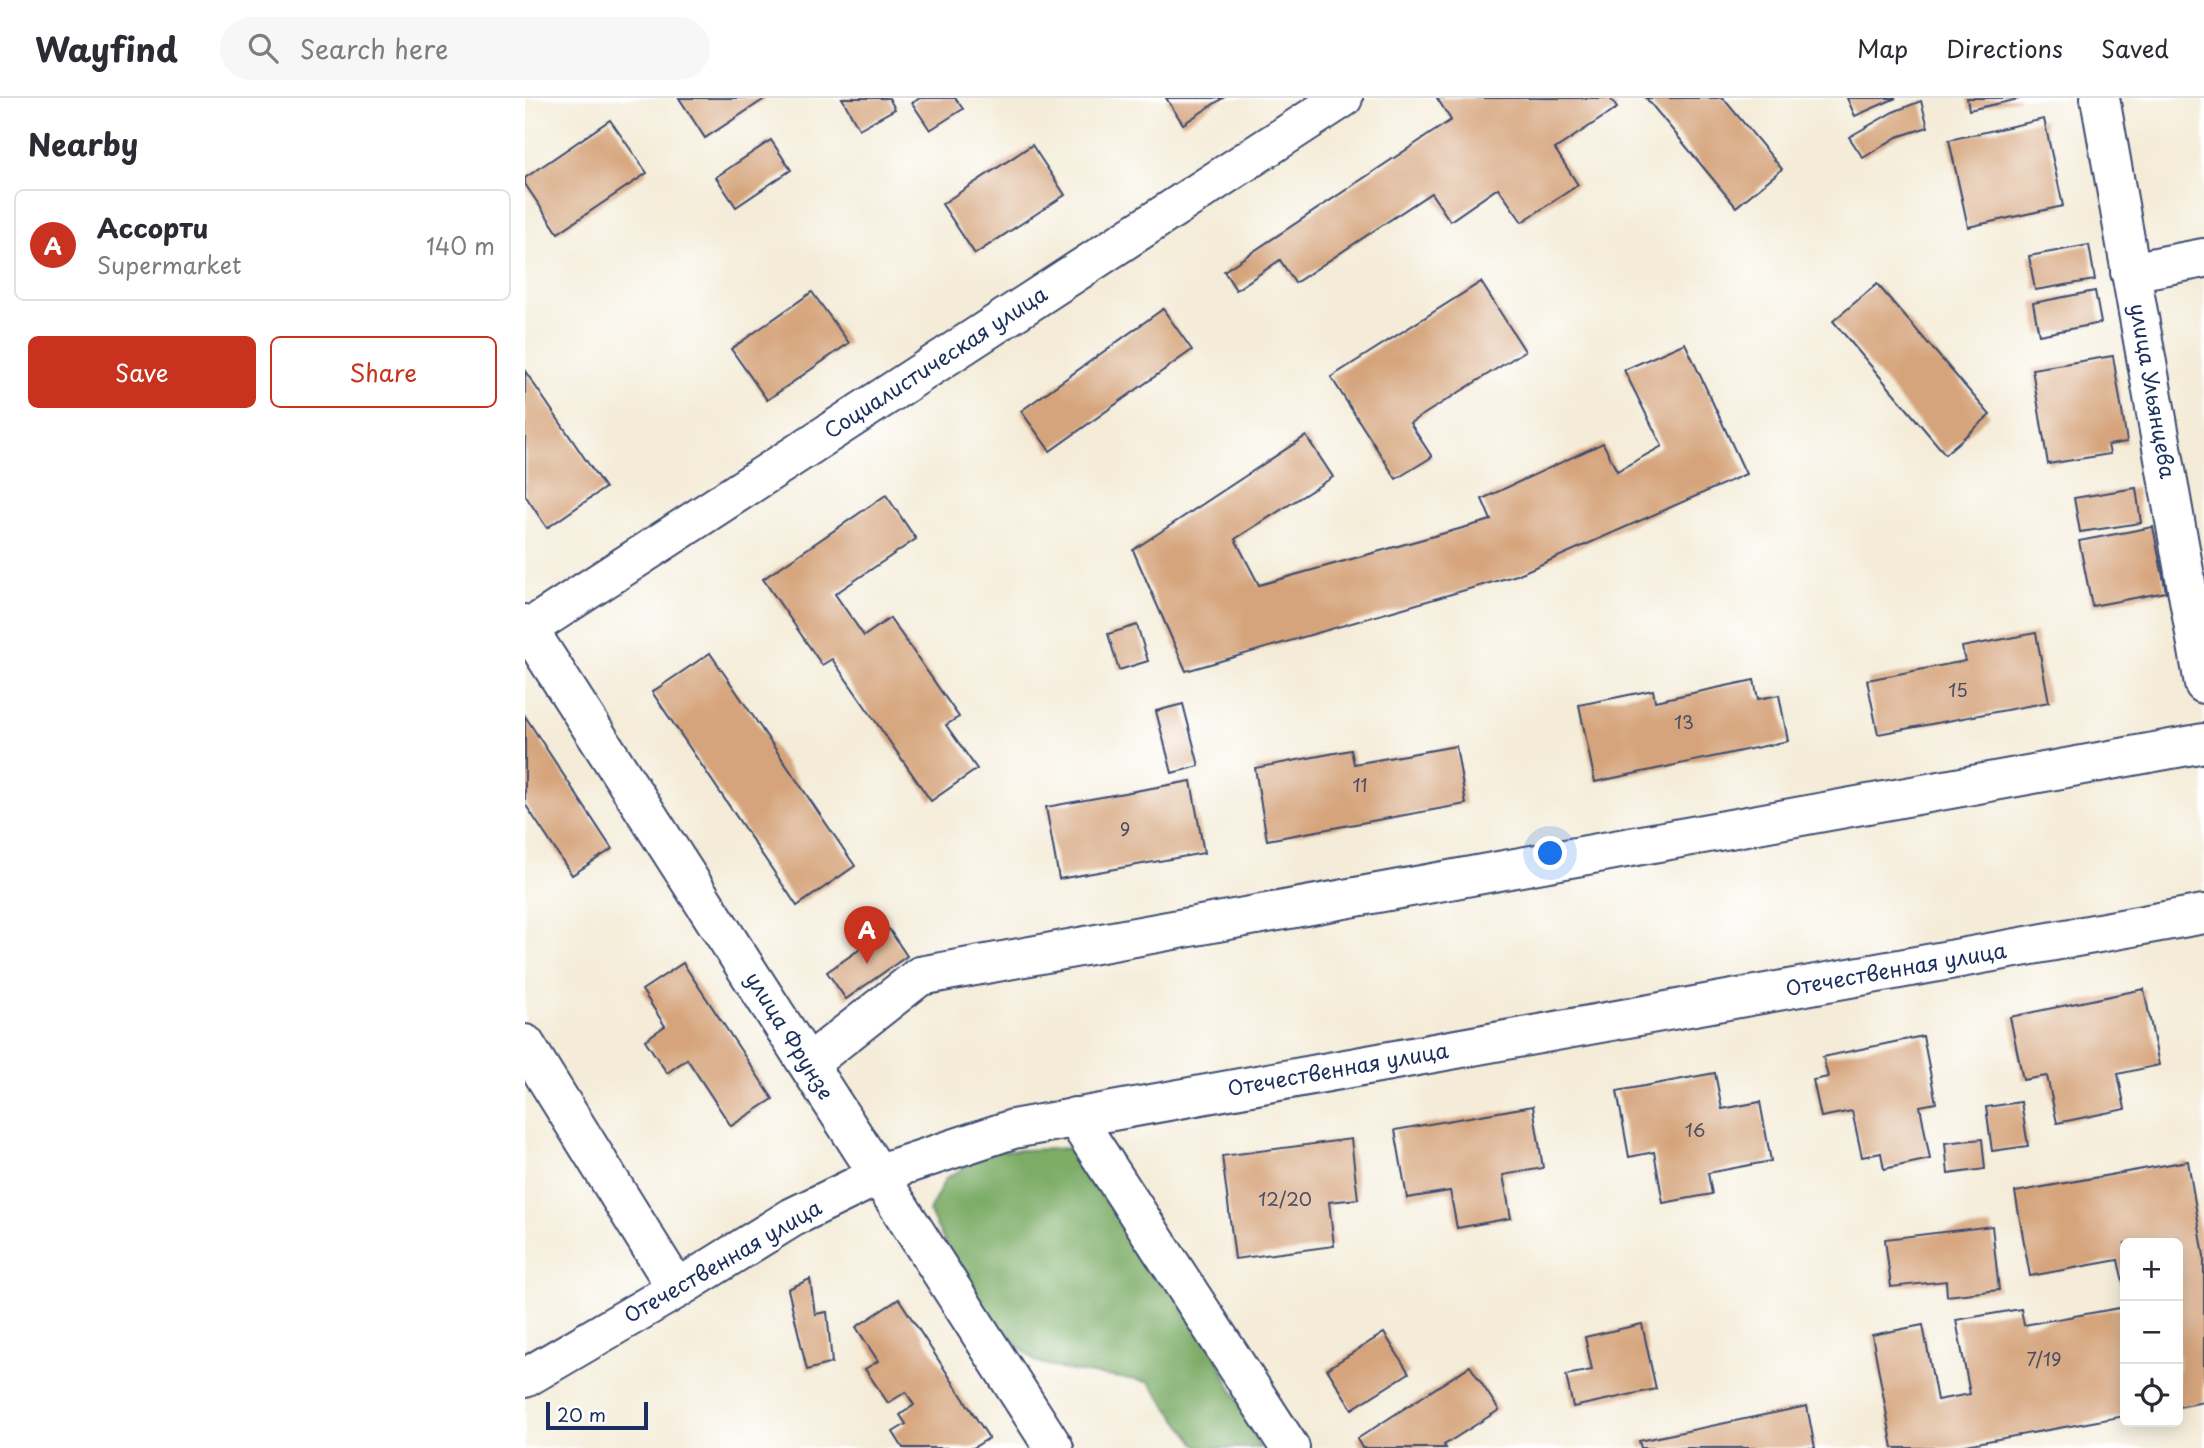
<!DOCTYPE html>
<meta charset="utf-8">
<style>
:root{--surface:#fff;--page:#f7f7f7;--text:#2b2b33;--muted:#7c7c81;--line:#e1e1e2;--accent:#c8321e}
body{margin:0;font-family:"Playpen Sans",sans-serif;background:var(--page);color:var(--text)}
.controls{position:absolute;right:21px;bottom:21px;display:grid;overflow:hidden;border-radius:10px;box-shadow:0 4px 18px #0003}
.controls button{width:63px;height:63px;display:grid;place-items:center;padding:0;border:0;border-bottom:2px solid var(--line);background:var(--surface);color:var(--text);font:35px sans-serif}
.scale{position:absolute;left:21px;bottom:18px;width:102px;box-sizing:border-box;padding-left:7px;border:4px solid #1b2f5e;border-top:0;font-size:19px;line-height:24px;white-space:nowrap;color:#1b2f5e;-webkit-text-stroke:5px #fff;paint-order:stroke}
.you{position:absolute;left:1026px;top:756px;width:24px;height:24px;margin:-18px;border:5px solid #fff;border-radius:50%;background:#1a73e8;box-shadow:0 0 0 10px #1a73e833}
.badge{display:grid;place-items:center;width:46px;height:46px;border-radius:50%;background:var(--accent);color:#fff;font-size:23px;font-weight:700}
.pin{position:absolute;translate:-50% -58px;filter:drop-shadow(0 2px 4px #0008)}
.pin::after{content:'';position:absolute;top:37px;width:24px;height:21px;background:inherit;clip-path:polygon(0 0,100% 0,50% 100%)}
.list{margin:0;padding:0;list-style:none}
h2{display:flex;justify-content:space-between;align-items:center;height:91px;margin:0;padding:0 28px;font-size:30px}
h2 small{font-size:23px;font-weight:400;color:var(--muted)}
.list li{display:grid;grid-template-columns:46px 1fr auto;gap:21px;align-items:center;box-sizing:border-box;height:112px;margin:0 14px 14px;padding:0 14px;border:2px solid var(--line);border-radius:10px}
.list b{display:block;font-size:26px;white-space:nowrap}
.list p{margin:0;font-size:23px;white-space:nowrap;color:var(--muted)}
.list em{font-size:23px;font-style:normal;color:var(--muted)}
.actions{display:flex;gap:14px;padding:21px 28px}
.actions a{flex:1;padding:16px 0;border:2px solid var(--accent);border-radius:10px;text-align:center;font-size:24px;color:var(--accent)}
.actions .main{background:var(--accent);color:#fff}
.icon{flex:none;width:38px;height:38px;fill:none;stroke:currentColor;stroke-width:2;stroke-linecap:round;stroke-linejoin:round}
.map{position:relative;flex:none;width:1679px;height:1350px;overflow:hidden}
header{display:flex;align-items:center;gap:42px;box-sizing:border-box;height:98px;padding:0 35px;background:var(--surface);border-bottom:2px solid var(--line)}
header strong{font-size:33px}
nav{display:flex;gap:38px;margin-inline-start:auto;font-size:24px}
.search{width:490px;height:63px;background:var(--page);display:flex;align-items:center;gap:18px;box-sizing:border-box;padding:0 24px;border-radius:38px;color:var(--muted);font-size:26px}
main{display:flex}
aside{flex:1;background:var(--surface)}
.map>svg:first-child{display:block}
</style>
<header>
<strong>Wayfind</strong>
<div class="search"><svg class="icon" aria-label="search" viewBox="0 0 24 24"><circle cx="10" cy="10" r="6"/><path d="M15 15l6 6"/></svg>Search here</div>
<nav><a>Map</a><a>Directions</a><a>Saved</a></nav>
</header>
<main>
<aside>
<h2>Nearby<small></small></h2>
<ul class="list">
<li><span class="badge">A</span><div><b>Ассорти</b><p>Supermarket</p></div><em>140 m</em></li>
</ul>
<div class="actions"><a class="main">Save</a><a>Share</a></div>
</aside>
<div class="map">
<svg width="1679" height="1350" viewBox="0 0 1679 1350">
<rect width="100%" height="100%" fill="#fff"/>
<filter id="ink" filterUnits="userSpaceOnUse"><feTurbulence type="fractalNoise" baseFrequency=".0143" numOctaves="2"/><feDisplacementMap in="SourceGraphic" scale="14" xChannelSelector="R" yChannelSelector="G"/><feConvolveMatrix kernelMatrix="1 2 1 2 8 2 1 2 1" color-interpolation-filters="sRGB"/></filter>
<filter id="wash" filterUnits="userSpaceOnUse"><feTurbulence type="fractalNoise" baseFrequency=".00686" numOctaves="4" result="noise"/><feDisplacementMap in="SourceGraphic" scale="28" xChannelSelector="R" yChannelSelector="G"/><feGaussianBlur stdDeviation="1.57" result="paint"/><feColorMatrix in="noise" values="0 0 0 0 0 0 0 0 0 0 0 0 0 0 0 0 0 1.4 0 .05"/><feComposite in="paint" operator="in"/></filter>
<g filter="url(#wash)">
<rect width="100%" height="100%" fill="#f4ecd8"/>
<path fill="#7cac66" stroke="#4c6e62" stroke-width="2" d="M548 1050 666 1205 735 1350H674L624 1284 539 1272 510 1263 474 1230 438 1181 404 1113 421 1080 469 1053Z"/>
<g id="blocks">
<g fill="#d5a47c">
<path d="M154 0H241L180 40Z"/>
<path d="M317 0H364L370 11 334 31Z"/>
<path d="M395 0H430L438 11 405 32 387 5Z"/>
<path d="M641 0H698L658 26Z"/>
<path d="M912 0H1085L1092 10 1030 51 1053 87 997 124 973 90 925 123 906 95 770 185 755 162 711 192 699 173 926 22Z"/>
<path d="M1121 0H1198L1257 71 1211 109Z"/>
<path d="M1322 0H1371L1330 18Z"/>
<path d="M1442 0H1494V1L1444 12Z"/>
<path d="M1396 3 1403 29 1372 39 1338 60 1324 39 1368 14Z"/>
<path d="M1519 21 1538 108 1443 129 1424 42Z"/>
<path d="M85 22 122 75 33 135 0 86V80Z"/>
<path d="M246 42 266 72 211 109 191 79Z"/>
<path d="M507 47 540 97 450 156 417 106Z"/>
<path d="M1564 147 1570 182 1510 192 1504 158Z"/>
<path d="M956 184 1000 253 885 325 907 359 871 381 806 279Z"/>
<path d="M1352 186 1465 317 1420 356 1308 223Z"/>
<path d="M1570 193 1576 225 1514 237 1508 205Z"/>
<path d="M287 194 324 245 242 302 206 251Z"/>
<path d="M638 211 667 252 525 353 496 313Z"/>
<path d="M1160 245 1221 376 992 477 661 573 608 452 781 338 808 379 710 441 734 487 966 422 957 401 1078 345 1092 373 1137 348 1099 272Z"/>
<path d="M1588 258 1602 344 1583 347 1585 356 1523 366 1507 271Z"/>
<path d="M0 273 80 390 22 430 0 397Z"/>
<path d="M1611 390 1616 425 1555 434 1549 400Z"/>
<path d="M361 397 391 441 310 496 339 538 365 520 434 619 421 627 452 671 406 703 307 561 297 567 238 481Z"/>
<path d="M1628 429 1641 494 1567 508 1554 443Z"/>
<path d="M612 527 623 563 594 572 583 536Z"/>
<path d="M1511 535 1524 604 1353 636 1342 582 1440 563 1437 549Z"/>
<path d="M185 555 330 768 272 808 127 594Z"/>
<path d="M1229 582 1233 601 1254 597 1263 643 1070 684 1054 607 1128 592 1130 603Z"/>
<path d="M658 606 674 668 647 675 631 613Z"/>
<path d="M0 618 87 751 47 777 0 706Z"/>
<path d="M931 648 941 706 742 742 730 670 826 652 829 666Z"/>
<path d="M666 683 679 755 534 781 521 709Z"/>
<path d="M364 831 382 858 321 901 302 874Z"/>
<path d="M158 865 248 1001 206 1028 162 961 142 975 120 942 140 928 117 892Z"/>
<path d="M1619 891 1634 967 1593 976 1600 1011 1532 1025 1522 978 1498 982 1485 919Z"/>
<path d="M1398 938 1411 1005 1395 1008 1405 1061 1359 1071 1356 1055 1337 1059 1327 1013 1296 1019 1288 982 1303 979 1298 959Z"/>
<path d="M1190 975 1197 1011 1235 1004 1246 1063 1183 1075 1187 1096 1138 1105 1129 1054 1104 1059 1092 993Z"/>
<path d="M1496 1004 1503 1048 1467 1053 1461 1009Z"/>
<path d="M1008 1008 1018 1070 978 1077 986 1120 932 1130 925 1093 882 1100 870 1032Z"/>
<path d="M826 1041 833 1101 804 1104 809 1148 710 1161 697 1058Z"/>
<path d="M1457 1041 1460 1071 1423 1076 1420 1045Z"/>
<path d="M1663 1063 1679 1158V1304L1653 1309V1145H1600V1193L1593 1162 1505 1178 1490 1094Z"/>
<path d="M1467 1128 1474 1192 1422 1198 1421 1183 1366 1189 1360 1141Z"/>
<path d="M285 1181 290 1216 302 1214 307 1265 282 1272 263 1191Z"/>
<path d="M374 1201 464 1340 448 1350H378L368 1334 381 1326 375 1317 389 1307 381 1294 363 1305 340 1271 353 1263 331 1229Z"/>
<path d="M1600 1209V1318L1424 1350H1368L1347 1237 1398 1227 1412 1302 1445 1296 1431 1222 1496 1211 1499 1227Z"/>
<path d="M1117 1226 1131 1291 1048 1309 1041 1277 1067 1272 1060 1239Z"/>
<path d="M859 1235 884 1275 827 1311 802 1271Z"/>
<path d="M945 1268 974 1312 919 1347 921 1350H837L832 1341Z"/>
<path d="M1282 1308 1290 1350H1116L1114 1343Z"/>
</g>
</g>
</g>
<g filter="url(#ink)">
<use href="#blocks" fill-opacity="0" stroke="#3c4b70" stroke-width="2"/>
<g fill="none" stroke-linecap="round" stroke-linejoin="round">
<defs>
<g id="minor">
<path d="M1575 0 1679 586"/>
<path d="M1605 174 1679 160"/>
<path d="M0 526 529 1350"/>
<path d="M3 531 818 0"/>
<path d="M0 946 152 1191"/>
<path d="M283 966 395 878 1679 645"/>
<path d="M550 1019 765 1350"/>
<path d="M0 1280 152 1191 268 1119 367 1071 488 1031 1679 816"/>
</g>
</defs>
<use href="#minor" stroke="#3c4b70" stroke-width="42"/>
<use href="#minor" stroke="#fff" stroke-width="38"/>
</g>
</g>
<g text-anchor="middle" stroke-width="7" stroke-linejoin="round" paint-order="stroke">
<g font-size="18" fill="#4a4c66">
<text x="1433" y="599">15</text>
<text x="1159" y="631">13</text>
<text x="835" y="694">11</text>
<text x="600" y="738">9</text>
<text x="1170" y="1039">16</text>
<text x="760" y="1108">12/20</text>
<text x="1519" y="1268">7/19</text>
</g>
<g font-size="21" fill="#1b2f5e" stroke="#fff">
<text transform="translate(411 265) rotate(-33)" y="7">Социалистическая улица</text>
<text transform="translate(1627 293) rotate(80)" y="7">улица Ульянцева</text>
<text transform="translate(1371 872) rotate(-10)" y="7">Отечественная улица</text>
<text transform="translate(264 938) rotate(58)" y="7">улица Фрунзе</text>
<text transform="translate(813 972) rotate(-10)" y="7">Отечественная улица</text>
<text transform="translate(198 1164) rotate(-30)" y="7">Отечественная улица</text>
</g>
</g>
</svg>
<div class="controls">
<button>+</button>
<button>−</button>
<button><svg class="icon" aria-label="locate" viewBox="0 0 24 24"><circle cx="12" cy="12" r="6"/><path d="M12 2v4M12 18v4M2 12h4M18 12h4"/></svg></button>
</div>
<div class="scale">20 m</div>
<div class="you"></div>
<div class="pin badge" style="left:342px;top:866px">A</div>
</div>
</main>
